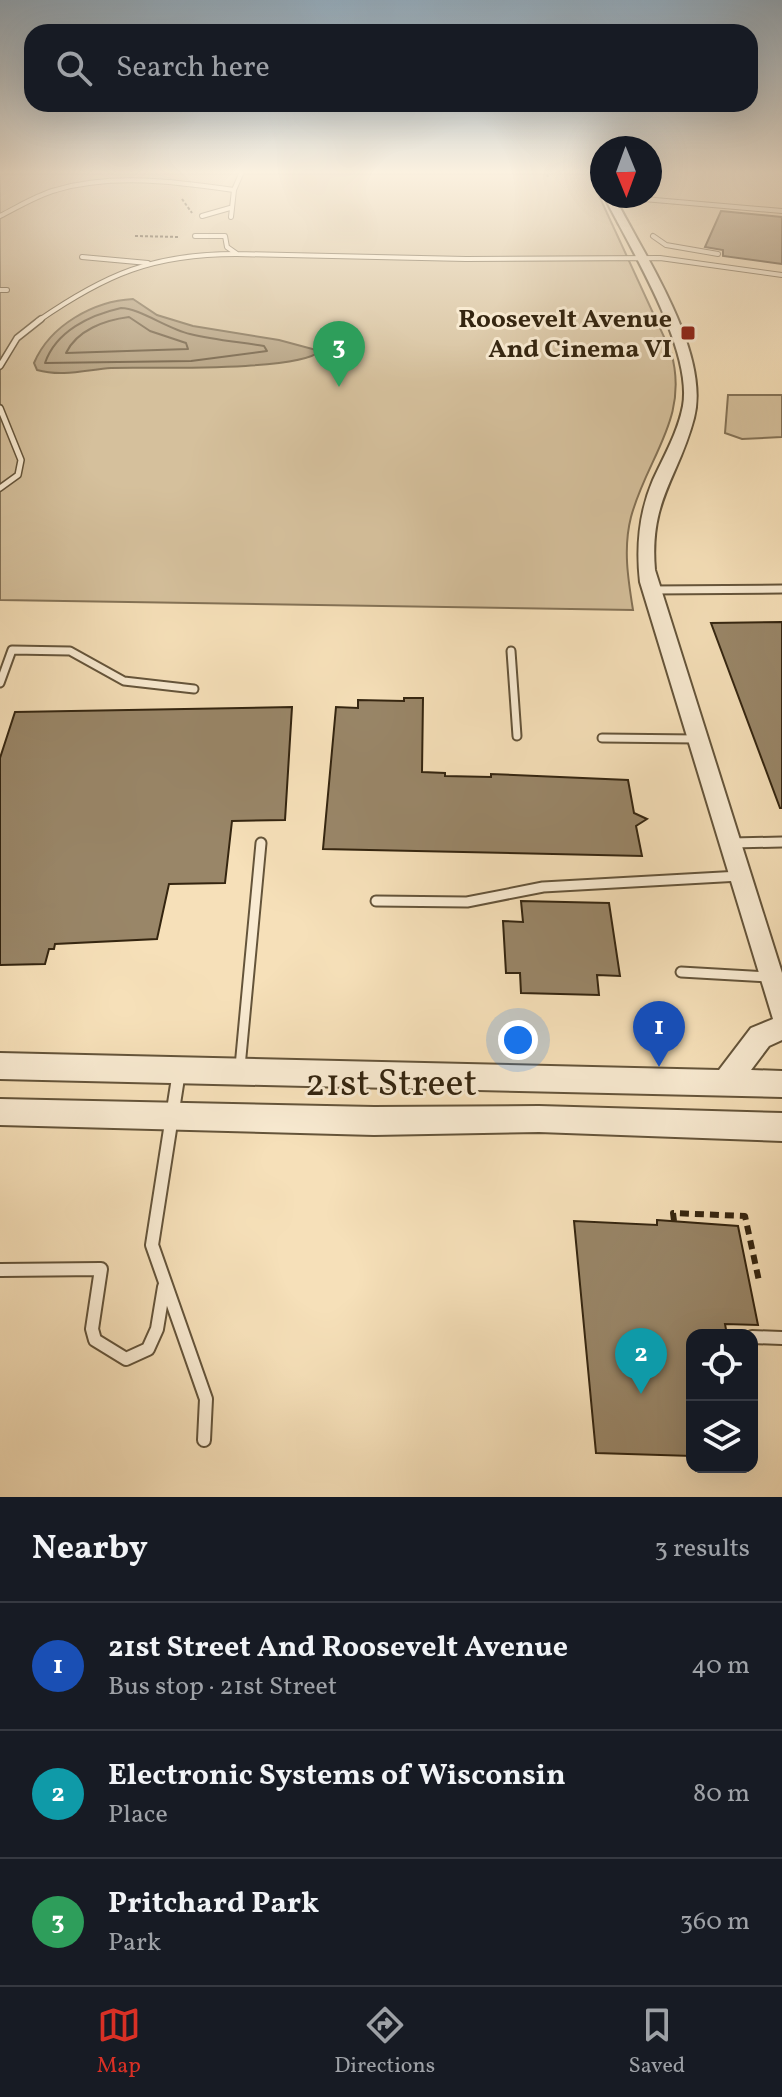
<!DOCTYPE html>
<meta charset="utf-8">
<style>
:root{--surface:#171b24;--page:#20242c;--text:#f1f3f6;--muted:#9ea1a6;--line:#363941;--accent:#d93025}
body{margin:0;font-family:Vollkorn,serif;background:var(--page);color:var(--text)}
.controls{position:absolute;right:24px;bottom:24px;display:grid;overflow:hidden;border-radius:16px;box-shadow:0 8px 32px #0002}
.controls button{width:72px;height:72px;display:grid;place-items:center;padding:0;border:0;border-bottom:2px solid var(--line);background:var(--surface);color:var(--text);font:40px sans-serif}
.compass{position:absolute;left:590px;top:136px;width:72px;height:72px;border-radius:50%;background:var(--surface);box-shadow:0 8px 32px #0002;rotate:179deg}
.you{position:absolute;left:518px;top:1040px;width:28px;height:28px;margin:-20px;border:6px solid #fff;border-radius:50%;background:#1a73e8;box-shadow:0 0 0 12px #1a73e833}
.badge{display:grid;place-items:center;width:52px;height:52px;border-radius:50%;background:var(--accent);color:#fff;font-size:26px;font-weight:700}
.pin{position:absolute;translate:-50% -66px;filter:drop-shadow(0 2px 4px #0008)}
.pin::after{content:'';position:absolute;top:42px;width:28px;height:24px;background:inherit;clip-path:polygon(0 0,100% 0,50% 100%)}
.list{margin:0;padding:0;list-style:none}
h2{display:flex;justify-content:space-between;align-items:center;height:104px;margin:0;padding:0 32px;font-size:34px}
h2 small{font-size:26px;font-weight:400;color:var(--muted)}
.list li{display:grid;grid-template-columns:52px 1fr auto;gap:24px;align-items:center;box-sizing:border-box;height:128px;padding:0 32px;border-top:2px solid var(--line)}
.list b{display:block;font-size:30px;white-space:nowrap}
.list p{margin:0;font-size:26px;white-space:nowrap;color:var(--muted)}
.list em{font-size:26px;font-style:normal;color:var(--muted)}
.icon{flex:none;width:44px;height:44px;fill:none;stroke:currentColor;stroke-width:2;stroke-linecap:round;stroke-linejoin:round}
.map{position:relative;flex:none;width:782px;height:1497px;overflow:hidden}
.search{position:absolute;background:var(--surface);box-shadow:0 8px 32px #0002;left:24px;right:24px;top:24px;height:88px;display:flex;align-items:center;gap:20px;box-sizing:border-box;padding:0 28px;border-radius:24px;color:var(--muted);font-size:30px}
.sheet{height:488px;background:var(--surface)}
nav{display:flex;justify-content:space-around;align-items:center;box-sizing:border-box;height:112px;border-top:2px solid var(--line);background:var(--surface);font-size:22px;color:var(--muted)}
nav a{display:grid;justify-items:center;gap:4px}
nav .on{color:var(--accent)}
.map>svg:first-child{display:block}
</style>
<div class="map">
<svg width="782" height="1497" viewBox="0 0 782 1497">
<rect width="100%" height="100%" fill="#f6e0b9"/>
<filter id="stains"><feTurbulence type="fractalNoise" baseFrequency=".0025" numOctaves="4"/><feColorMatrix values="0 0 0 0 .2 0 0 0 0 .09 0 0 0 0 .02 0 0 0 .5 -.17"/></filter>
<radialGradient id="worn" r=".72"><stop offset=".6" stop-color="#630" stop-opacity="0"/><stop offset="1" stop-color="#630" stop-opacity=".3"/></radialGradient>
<g fill="#d5c09c" stroke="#847256" stroke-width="2">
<path d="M0 174H589L671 352C690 418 647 457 631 517 623 548 628 579 633 610L0 600Z"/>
<path d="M728 395H782V437L742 439 725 433Z"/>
</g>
<path fill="#b4a080" stroke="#816f53" stroke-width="2" d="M133 299 157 315 193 326 279 340 320 351C299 372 147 367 111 368 86 370 62 377 37 370L34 363C50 325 94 301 133 299Z"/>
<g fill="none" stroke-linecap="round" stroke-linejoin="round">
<g stroke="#746248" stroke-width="2">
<path d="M121 308C139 308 168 329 190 334 214 340 240 342 264 346L267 351 191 361 45 363C56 331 90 315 121 308Z"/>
<path d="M129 317 150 331 186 343 188 349 66 353C77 330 105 320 129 317Z"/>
</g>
</g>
<g fill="#998668" stroke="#342510" stroke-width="2">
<path d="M721 211 782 217V264L723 256V250L705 247Z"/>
<path d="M782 622V808H780L711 623Z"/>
<path d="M404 698H423L422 772 445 773V776L491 777V774L628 780 634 813 647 819 636 826 642 856 323 849 336 707 358 708V700L404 701Z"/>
<path d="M292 707 285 820 232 821 225 883 169 884 157 939 55 944 54 949H49L45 964 0 965V758L15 712Z"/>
<path d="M521 901 609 903 620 976 597 975 599 995 521 993 520 973H506L503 921 523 922Z"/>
<path d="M657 1220 738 1226 758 1325 725 1324 727 1335H692V1456L596 1453 574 1221 657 1225Z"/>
</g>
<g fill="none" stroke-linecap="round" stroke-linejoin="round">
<defs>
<g id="service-far4">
<path d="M234 190 241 174"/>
<path d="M609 196 782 211"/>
<path d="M0 216C18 207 37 195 56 190 113 173 177 182 234 190L231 217"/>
<path d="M202 216 230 208"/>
<path d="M195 236H225L227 247 237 254 466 259 660 258 782 275"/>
<path d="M653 236 666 245 718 254"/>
<path d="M82 257 148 263"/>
<path d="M0 290H7"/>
<path d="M38 321C106 274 153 254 236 254"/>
</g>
<g id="service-far3">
<path d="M0 366 17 338 41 319"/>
<path d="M0 408 21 460 18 475 0 488"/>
</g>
<g id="service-far2">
<path d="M651 590 782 589"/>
<path d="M511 651 517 736"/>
<path d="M0 683 12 650 70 651 124 681 194 689"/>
<path d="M602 738 697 739"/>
</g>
<g id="service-far1">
<path d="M732 843 782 842"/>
<path d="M376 901 467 902 543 887 740 876"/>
<path d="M681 972 768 977"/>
<path d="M240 1067 261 843"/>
<path d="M177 1080 178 1075"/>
</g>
<g id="service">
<path d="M178 1078 152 1245 206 1399 204 1440"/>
<path d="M0 1270 101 1269 92 1329 95 1340 126 1359 148 1349 157 1329 164 1287"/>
<path d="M752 1337 782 1338"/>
</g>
<g id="tertiary">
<path d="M595 174H602V183L599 182Z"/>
<path d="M604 196H614C643 254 711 352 694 418 678 479 649 500 655 570L782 973V1040L769 1046 751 1070 782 1071V1097L0 1079V1053L719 1070 751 1028 773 1019 640 582C636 546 639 513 653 480 664 456 678 432 683 406 693 349 630 248 604 196Z"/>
<path d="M0 1099 374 1107 539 1106 782 1113V1141L539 1132 374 1135 0 1125Z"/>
</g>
</defs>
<use href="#service-far4" stroke="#64543a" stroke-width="6"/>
<use href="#service-far3" stroke="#64543a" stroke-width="8"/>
<use href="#service-far2" stroke="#64543a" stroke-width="11"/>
<use href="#service-far1" stroke="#64543a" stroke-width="13"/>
<use href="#service" stroke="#64543a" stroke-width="16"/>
<use href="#tertiary" stroke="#64543a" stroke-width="4"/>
<g stroke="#342510" stroke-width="2" stroke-dasharray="3 2" stroke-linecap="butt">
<path d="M547 174 548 177"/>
<path d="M182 199 192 213"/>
<path d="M135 236 180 237"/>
</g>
<path stroke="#342510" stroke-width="6" stroke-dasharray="9 6" stroke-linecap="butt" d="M674 1221 673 1213 745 1216 759 1281"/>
<use href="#service-far4" stroke="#f9ebd2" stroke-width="4"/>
<use href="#service-far3" stroke="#f9ebd2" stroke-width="5"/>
<use href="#service-far2" stroke="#f9ebd2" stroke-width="7"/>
<use href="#service-far1" stroke="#f9ebd2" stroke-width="9"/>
<use href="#service" stroke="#f9ebd2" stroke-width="12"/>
<use href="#tertiary" fill="#f9ebd2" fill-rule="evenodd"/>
</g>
<linearGradient id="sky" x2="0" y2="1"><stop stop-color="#93acbe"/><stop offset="0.45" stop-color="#fbf1e0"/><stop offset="1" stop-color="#fbf1e0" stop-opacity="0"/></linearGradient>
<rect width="782" height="383" fill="url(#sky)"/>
<rect fill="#8f2418" stroke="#f9ebd2" stroke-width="3" x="680" y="325" width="16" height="16" rx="4"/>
<g text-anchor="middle" stroke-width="6" stroke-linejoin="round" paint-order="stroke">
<g font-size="26" font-weight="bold" fill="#342510" stroke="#f9ebd2" text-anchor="end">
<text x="672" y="327">Roosevelt Avenue<tspan x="672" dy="30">And Cinema VI</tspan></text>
</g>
<g font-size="38" fill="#342510" stroke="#f9ebd2">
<text x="391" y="1095">21st Street</text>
</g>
</g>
<rect width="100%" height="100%" filter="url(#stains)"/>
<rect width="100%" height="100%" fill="url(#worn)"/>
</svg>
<div class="controls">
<button><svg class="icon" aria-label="locate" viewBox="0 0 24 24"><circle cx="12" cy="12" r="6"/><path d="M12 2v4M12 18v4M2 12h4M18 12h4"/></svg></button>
<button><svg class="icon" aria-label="layers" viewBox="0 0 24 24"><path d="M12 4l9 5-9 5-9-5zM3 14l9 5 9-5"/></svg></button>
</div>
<svg class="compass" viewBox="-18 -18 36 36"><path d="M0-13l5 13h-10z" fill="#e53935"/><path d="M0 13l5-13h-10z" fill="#9ea1a6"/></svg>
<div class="you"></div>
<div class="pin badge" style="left:659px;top:1067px;background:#1a4fb4">1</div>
<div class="pin badge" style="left:641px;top:1394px;background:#0f9aa8">2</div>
<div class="pin badge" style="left:339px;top:387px;background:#2e9e5b">3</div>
<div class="search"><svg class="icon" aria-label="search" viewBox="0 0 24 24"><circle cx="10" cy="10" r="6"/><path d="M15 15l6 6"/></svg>Search here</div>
</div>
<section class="sheet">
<h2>Nearby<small>3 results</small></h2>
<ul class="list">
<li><span class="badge" style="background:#1a4fb4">1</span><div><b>21st Street And Roosevelt Avenue</b><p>Bus stop · 21st Street</p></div><em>40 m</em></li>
<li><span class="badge" style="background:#0f9aa8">2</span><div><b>Electronic Systems of Wisconsin</b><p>Place</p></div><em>80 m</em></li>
<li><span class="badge" style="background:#2e9e5b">3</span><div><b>Pritchard Park</b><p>Park</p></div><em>360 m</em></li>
</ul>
</section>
<nav>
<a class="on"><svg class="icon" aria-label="map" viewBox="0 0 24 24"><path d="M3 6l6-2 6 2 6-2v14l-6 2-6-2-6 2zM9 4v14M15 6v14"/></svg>Map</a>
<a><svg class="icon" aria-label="directions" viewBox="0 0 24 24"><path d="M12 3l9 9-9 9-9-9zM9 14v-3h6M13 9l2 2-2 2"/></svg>Directions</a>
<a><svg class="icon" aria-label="saved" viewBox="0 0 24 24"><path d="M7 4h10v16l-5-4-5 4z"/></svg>Saved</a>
</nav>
